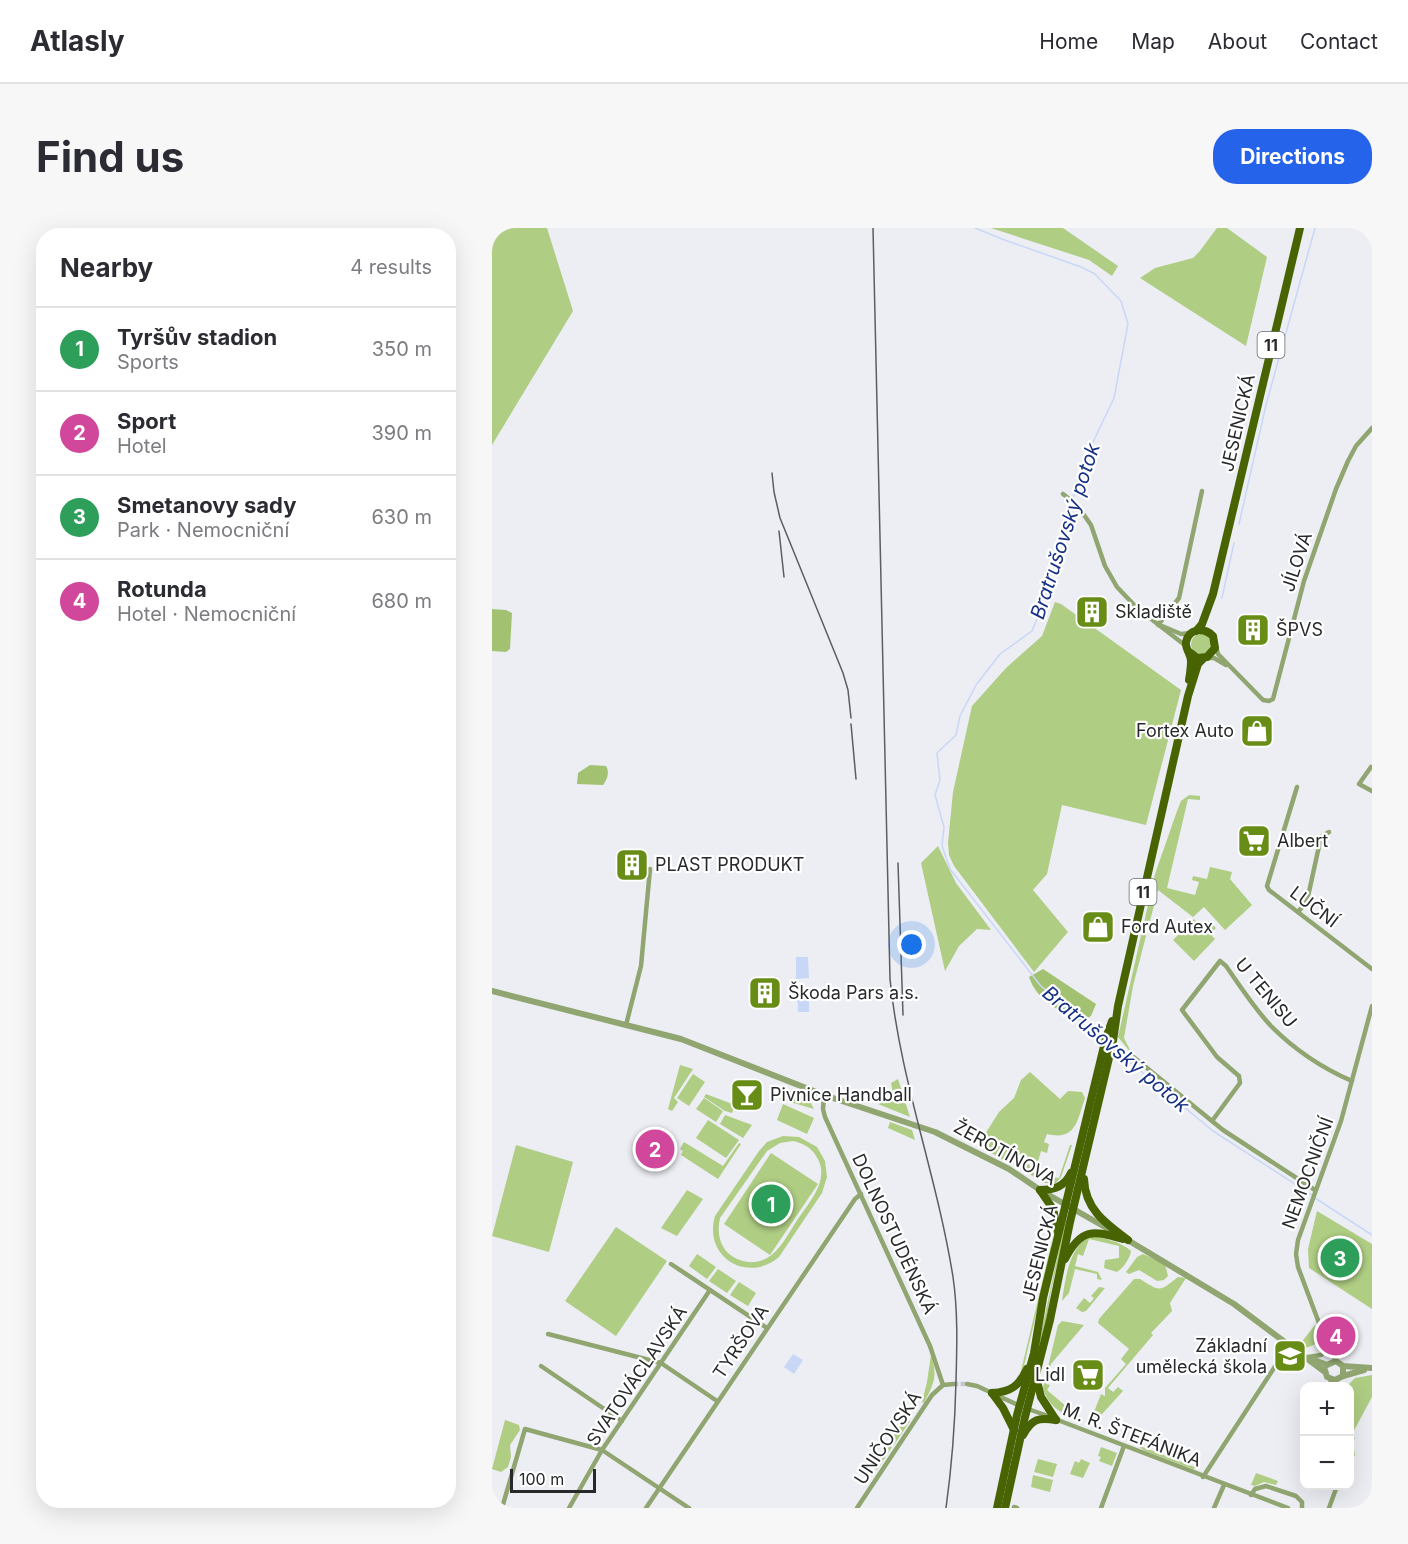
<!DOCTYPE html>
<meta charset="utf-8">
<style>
:root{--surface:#fff;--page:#f7f7f7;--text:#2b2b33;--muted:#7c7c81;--line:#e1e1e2;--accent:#2563eb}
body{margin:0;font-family:Inter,sans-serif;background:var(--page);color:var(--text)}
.controls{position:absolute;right:18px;bottom:18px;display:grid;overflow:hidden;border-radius:12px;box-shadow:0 6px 24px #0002}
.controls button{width:54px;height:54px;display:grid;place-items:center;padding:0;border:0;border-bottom:2px solid var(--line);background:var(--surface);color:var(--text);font:30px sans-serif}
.scale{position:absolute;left:18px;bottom:15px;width:86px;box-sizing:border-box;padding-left:6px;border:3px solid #28292b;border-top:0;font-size:16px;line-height:21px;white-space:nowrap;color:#28292b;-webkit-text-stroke:4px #fff;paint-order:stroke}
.you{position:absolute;left:420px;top:717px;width:21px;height:21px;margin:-15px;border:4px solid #fff;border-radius:50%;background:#1a73e8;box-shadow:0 0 0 9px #1a73e833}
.badge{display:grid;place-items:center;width:39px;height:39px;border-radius:50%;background:var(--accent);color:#fff;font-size:20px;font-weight:700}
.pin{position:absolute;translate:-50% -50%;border:3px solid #fff;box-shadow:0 2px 6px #0006}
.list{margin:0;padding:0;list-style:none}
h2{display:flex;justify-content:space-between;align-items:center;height:78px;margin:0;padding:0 24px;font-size:26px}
h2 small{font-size:20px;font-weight:400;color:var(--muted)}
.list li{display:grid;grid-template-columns:39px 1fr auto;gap:18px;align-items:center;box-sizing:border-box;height:84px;padding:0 24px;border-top:2px solid var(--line)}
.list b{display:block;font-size:22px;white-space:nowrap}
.list p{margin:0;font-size:20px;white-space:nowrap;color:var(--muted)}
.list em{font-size:20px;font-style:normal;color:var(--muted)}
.map{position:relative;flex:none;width:880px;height:1280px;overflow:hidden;border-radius:24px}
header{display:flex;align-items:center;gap:36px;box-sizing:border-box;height:84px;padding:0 30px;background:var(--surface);border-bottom:2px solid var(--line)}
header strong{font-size:28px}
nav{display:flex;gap:33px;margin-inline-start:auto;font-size:21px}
.intro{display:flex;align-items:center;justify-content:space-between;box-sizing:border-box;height:144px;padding:0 36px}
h1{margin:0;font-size:42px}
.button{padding:15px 27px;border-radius:24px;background:var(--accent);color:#fff;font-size:21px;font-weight:700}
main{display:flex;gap:36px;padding:0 36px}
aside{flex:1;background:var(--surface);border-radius:24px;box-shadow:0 6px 24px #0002}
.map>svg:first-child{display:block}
</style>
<header>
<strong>Atlasly</strong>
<nav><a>Home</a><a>Map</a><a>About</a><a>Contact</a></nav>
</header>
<div class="intro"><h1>Find us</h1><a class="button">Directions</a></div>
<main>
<aside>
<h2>Nearby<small>4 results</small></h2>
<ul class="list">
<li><span class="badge" style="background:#2e9e5b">1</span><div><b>Tyršův stadion</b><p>Sports</p></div><em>350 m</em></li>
<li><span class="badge" style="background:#d1479c">2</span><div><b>Sport</b><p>Hotel</p></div><em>390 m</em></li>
<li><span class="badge" style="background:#2e9e5b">3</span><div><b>Smetanovy sady</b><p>Park · Nemocniční</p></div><em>630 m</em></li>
<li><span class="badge" style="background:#d1479c">4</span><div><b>Rotunda</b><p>Hotel · Nemocniční</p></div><em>680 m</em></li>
</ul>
</aside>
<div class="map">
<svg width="880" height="1280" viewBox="0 0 880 1280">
<rect width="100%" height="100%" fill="#eceef4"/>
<g fill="#afcd83" fill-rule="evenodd">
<path d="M0 0H55L81 83 0 217Z"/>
<path d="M499 0H571L626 38 620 48 597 32Z"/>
<path d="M725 0H735L775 29 754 118 648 50 663 40 701 30 707 24Z"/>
<path d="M563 374 569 376 689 462 654 597 570 577 555 646 541 662 576 704 542 744 462 638 457 627 456 615 461 564 480 478 514 440 550 408Z"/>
<circle cx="709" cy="416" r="10"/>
<path d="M697 567 708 568V572L696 571 675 660 703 667 707 654 700 652 701 648 715 651 718 639 740 644 738 651 760 677 733 702 712 679 701 689 666 662 641 758 632 810 640 826 626 809 663 646 685 583 689 573Z"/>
<path d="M446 618 464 655 499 702 485 701 467 718 453 743 429 635Z"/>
<path d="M702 691 707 697 709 695 712 697 717 693 724 700 720 704 722 706 720 708 723 711 702 733 681 712Z"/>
<path d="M188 837 201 841 182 870 186 874 180 883 176 881Z"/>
<path d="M538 844 568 871 576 863 590 864 593 870C585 893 584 913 555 906L552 914 557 916 555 925 549 923 545 937 538 929 528 926 518 934 513 933 486 917 507 884 522 870 529 852Z"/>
<path d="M201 846 213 854 197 878 185 870Z"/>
<path d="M406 851 418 889 386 876 396 872 401 865 399 855Z"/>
<path d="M292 860 316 870 322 881 288 871Z"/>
<path d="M214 866 243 877 240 885 233 883 212 869Z"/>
<path d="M212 870 231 883 224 894 204 881Z"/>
<path d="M291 876 322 890 315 906 285 892Z"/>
<path d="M233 887 260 897 251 910 228 896Z"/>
<path d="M216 892 247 912 234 930 204 910Z"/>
<path d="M398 894 420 902 423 912 396 900Z"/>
<path d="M291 908 307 909 325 919 333 933 335 949 330 965 287 1029C255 1056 211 1029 223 988L267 923 275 914ZM301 913C310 915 319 919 324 928 340 951 316 975 304 994 296 1006 288 1023 275 1030 263 1037 247 1035 236 1025 227 1016 225 1003 228 990L275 923 288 915Z"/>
<path d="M192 914 231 938 247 915 249 916 226 951 189 927 191 923 188 921Z"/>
<path d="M24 917 81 934 57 1024 0 1008Z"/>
<path d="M578 917H580L569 949 564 955H551L526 938 528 933 535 934 542 944 550 947 549 952 557 954 559 949 567 950Z"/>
<path d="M279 925 326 956 278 1027 232 996Z"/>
<path d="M195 962 211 971 185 1008 169 1000Z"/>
<path d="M825 983 880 1016V1081L817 1040 816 1021Z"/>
<path d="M573 993 575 994 559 1063 553 1101 536 1166Z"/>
<path d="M562 994 559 1022 532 1138 528 1147 561 1009Z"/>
<path d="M124 999 175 1033 124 1108 73 1073Z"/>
<path d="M599 1008C613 1010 629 1014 639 1023 638 1031 631 1040 625 1044L612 1040 613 1032 627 1030V1018L597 1011 591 1028 586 1026 583 1038 606 1044 610 1052 605 1051V1046L583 1041 577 1065 570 1073C573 1053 577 1017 599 1008Z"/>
<path d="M205 1026 224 1039 215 1051 197 1038Z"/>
<path d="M651 1026 673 1036 676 1048 672 1052 665 1053 647 1042 637 1046 634 1044 645 1029Z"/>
<path d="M226 1041 244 1053 235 1065 217 1053Z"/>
<path d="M686 1049 694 1050 678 1075 680 1083 659 1105 661 1107 616 1160 621 1164 626 1159 631 1163 601 1196 600 1189 609 1166 613 1168V1160L634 1136 629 1131 637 1121 606 1095 607 1091 642 1051H648C669 1064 667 1064 686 1049Z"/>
<path d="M247 1054 264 1065 256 1078 238 1067Z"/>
<path d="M607 1059 613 1060 594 1083 590 1084 584 1080 592 1070 598 1075 602 1070 599 1068Z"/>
<path d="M570 1093 592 1097 559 1136 554 1156 558 1157 555 1162 582 1185 588 1188 585 1190C569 1187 555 1176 551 1160L566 1097Z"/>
<path d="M823 1097 829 1114 814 1120 808 1116Z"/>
<path d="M439 1127C446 1149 442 1155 432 1175L430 1174 435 1154Z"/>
<path d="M880 1147V1169L859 1208 863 1210 861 1214 863 1228H858V1158H855L863 1150Z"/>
<path d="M413 1190 418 1193 402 1217 397 1214Z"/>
<path d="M13 1192 27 1197 28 1202 18 1217 19 1229 16 1239 9 1244 0 1241Z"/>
<path d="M396 1216 400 1219 385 1242 381 1239Z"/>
<path d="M648 1218 705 1240 701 1241 653 1223 647 1219Z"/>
<path d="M609 1219 625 1225 620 1238 607 1233 609 1229 606 1228Z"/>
<path d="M546 1231 565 1236 561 1249 542 1244Z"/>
<path d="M589 1231 598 1235 591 1250 578 1246 583 1233 587 1235Z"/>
<path d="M764 1245 786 1253 784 1257 772 1254 763 1258 759 1257Z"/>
<path d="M541 1247 561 1252 558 1264 539 1259Z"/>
</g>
<g fill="#a2c271">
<path d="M0 381 14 382 20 385 18 421 14 424 0 423Z"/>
<path d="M98 537 114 538C118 544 115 552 111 557L85 556 86 545Z"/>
<path d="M551 741 604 776 599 788 589 794C568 783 545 773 537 749Z"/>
</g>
<g fill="#c9d7f6">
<path d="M304 729H316L317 750 304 751Z"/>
<path d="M305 763H317V784H306Z"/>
<path d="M301 1126 311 1132 302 1146 292 1139Z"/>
</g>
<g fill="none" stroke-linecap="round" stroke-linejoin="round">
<g stroke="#c9d7f6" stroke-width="1.5">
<path d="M483 0 510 11 589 39 603 46 629 73 636 96 622 170 592 233 581 270"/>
<path d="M580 275 549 381 540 403 508 426 484 457 468 488 464 507 445 525 448 552 443 567 452 599 450 618 458 641 548 757 581 787 611 811"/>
<path d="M747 296 774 177 823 0"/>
<path d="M730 370 742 315"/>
<path d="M621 820 721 903 820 967"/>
<path d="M823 970 880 1007"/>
</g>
<path stroke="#c5c7cc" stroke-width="4.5" stroke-dasharray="4.5 2" stroke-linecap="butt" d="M462 1156H475"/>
<g stroke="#90a570" stroke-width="4.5">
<path d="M571 266 585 277 599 297 613 338 625 359 645 380 694 418"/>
<path d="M666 397 687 370 710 263"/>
<path d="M670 398 689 406 698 405"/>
<path d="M724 418 726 426 771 472 777 473 781 471 812 353 844 261 856 233 864 218 880 200"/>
<path d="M715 430H722L734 437"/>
<path d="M879 539 867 556 880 563"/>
<path d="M805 559 775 658 777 662 880 741"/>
<path d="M806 684 815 673 829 609 837 604"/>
<path d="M134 797 149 738 158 641"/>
<path d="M639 827 731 902 823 962"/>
<path d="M332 867 331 881 333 889 438 1118 451 1157"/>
<path d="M720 893 748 855 747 848 725 829 690 782 728 733 734 738C748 758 762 780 779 798 802 821 830 840 860 853"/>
<path d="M179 1036 275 1100"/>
<path d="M56 1106 169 1135 225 1173"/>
<path d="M816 1129 829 1127 836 1119"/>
<path d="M844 1133 836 1119 806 1039 804 1026 806 1012 849 893 880 778"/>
<path d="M49 1138 130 1193"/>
<path d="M838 1151 840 1158"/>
<path d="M475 1156 485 1158 528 1178"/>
<path d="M451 1157 462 1156"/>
<path d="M536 1181 556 1188"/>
<path d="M563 1191 796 1280"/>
<path d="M711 1249 797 1117"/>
<path d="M759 1267 763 1261 774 1258 804 1268 810 1274V1280"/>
<path d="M522 1279 525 1280"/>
<path d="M10 1280 33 1201 110 1222 197 1280"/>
<path d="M77 1280 110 1222 218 1062"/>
<path d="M154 1280 363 971 369 966"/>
<path d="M365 1280 440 1167 451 1157"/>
<path d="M609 1280 632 1218"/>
<path d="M722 1280 732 1257"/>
<path d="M837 1280 845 1258"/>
</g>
<g stroke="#90a570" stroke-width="6">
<path d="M0 763 189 811 332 867 443 904 517 941 548 962 620 1003"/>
<path d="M634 1011 742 1076 833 1144"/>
<path d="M820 1131 835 1137 844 1133 851 1138 880 1140"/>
<path d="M833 1142 835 1149 843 1152 851 1148V1138"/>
<path d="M851 1148 872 1142"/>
</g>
<g stroke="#486402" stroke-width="8">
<path d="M704 403 710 396 721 366 808 0"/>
<path d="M696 423 705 430 715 429 723 420 721 408C712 399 697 400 694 414 693 421 699 426 699 433 699 439 698 446 697 452"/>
<path d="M592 951C593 981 613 995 636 1012"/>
<path d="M548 962 561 981 566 1004"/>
<path d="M548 962C563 962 573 958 579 945"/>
<path d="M573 1031C589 1000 601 1002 631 1011"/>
<path d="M545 1153 549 1169 564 1192"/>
<path d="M500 1165C519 1164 527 1158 535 1141"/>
<path d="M500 1165 511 1180 522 1202"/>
<path d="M531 1207C540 1191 546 1189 564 1192"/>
<path d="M505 1280 525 1187 542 1125 551 1070 614 810 620 793"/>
<path d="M513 1280 533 1189 558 1092 578 994 621 813 626 778 696 468 706 436 712 430"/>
</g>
<g stroke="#5c5d60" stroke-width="1.5">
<path d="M381 0 398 751C408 852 445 948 461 1049 466 1083 465 1118 464 1153 463 1196 460 1237 454 1280"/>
<path d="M280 245 282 264 288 290 351 445 356 462 359 490"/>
<path d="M287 303 292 349"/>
<path d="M359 496 364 551"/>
<path d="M406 635 411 787"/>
</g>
</g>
<defs>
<symbol id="building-square" viewBox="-11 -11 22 22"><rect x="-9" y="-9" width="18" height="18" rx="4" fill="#688d16" stroke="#fff"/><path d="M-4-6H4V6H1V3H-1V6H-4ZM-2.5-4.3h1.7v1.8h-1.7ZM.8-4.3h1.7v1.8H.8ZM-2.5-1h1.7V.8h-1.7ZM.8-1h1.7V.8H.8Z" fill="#fff"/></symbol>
<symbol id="shop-square" viewBox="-11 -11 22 22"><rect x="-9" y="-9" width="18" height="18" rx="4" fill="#688d16" stroke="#fff"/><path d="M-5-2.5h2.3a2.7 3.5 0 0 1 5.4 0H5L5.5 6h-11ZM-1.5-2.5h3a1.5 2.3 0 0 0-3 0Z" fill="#fff"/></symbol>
<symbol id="supermarket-square" viewBox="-11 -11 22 22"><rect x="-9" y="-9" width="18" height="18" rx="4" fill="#688d16" stroke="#fff"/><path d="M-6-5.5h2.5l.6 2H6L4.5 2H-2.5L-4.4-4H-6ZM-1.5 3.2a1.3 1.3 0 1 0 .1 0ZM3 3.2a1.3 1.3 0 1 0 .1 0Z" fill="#fff"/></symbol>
<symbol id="bar-square" viewBox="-11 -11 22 22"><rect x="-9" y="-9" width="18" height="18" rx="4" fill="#688d16" stroke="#fff"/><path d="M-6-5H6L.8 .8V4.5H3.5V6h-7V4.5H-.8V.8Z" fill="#fff"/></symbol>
<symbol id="school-square" viewBox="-11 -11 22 22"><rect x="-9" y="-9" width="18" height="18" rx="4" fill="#688d16" stroke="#fff"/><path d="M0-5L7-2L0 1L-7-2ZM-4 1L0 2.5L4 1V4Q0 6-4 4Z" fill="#fff"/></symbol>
</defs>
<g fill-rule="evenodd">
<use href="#building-square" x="581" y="365" width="38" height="38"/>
<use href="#building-square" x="742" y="383" width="38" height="38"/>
<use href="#shop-square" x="746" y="484" width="38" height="38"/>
<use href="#supermarket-square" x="743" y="594" width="38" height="38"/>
<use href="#building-square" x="121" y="618" width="38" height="38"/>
<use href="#shop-square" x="587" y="680" width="38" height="38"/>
<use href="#building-square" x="254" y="746" width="38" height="38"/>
<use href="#bar-square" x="236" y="848" width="38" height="38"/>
<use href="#school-square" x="779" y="1109" width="38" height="38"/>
<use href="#supermarket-square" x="577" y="1128" width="38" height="38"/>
</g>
<g text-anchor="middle" stroke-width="4.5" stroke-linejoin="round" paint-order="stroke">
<g fill="#fff" stroke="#68696b" stroke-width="1.5">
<rect x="765.5" y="104" width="27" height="26" rx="4.5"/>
<rect x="637.5" y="651" width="27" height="26" rx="4.5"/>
</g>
<g font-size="16" font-weight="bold" fill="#28292b">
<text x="779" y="123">11</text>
<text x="651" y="670">11</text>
</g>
<g font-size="18" fill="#28292b" stroke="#fff">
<text transform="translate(746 195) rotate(-77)" y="6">JESENICKÁ</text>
<text transform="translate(805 334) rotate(-72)" y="6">JÍLOVÁ</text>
<text transform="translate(822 679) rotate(37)" y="6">LUČNÍ</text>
<text transform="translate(774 765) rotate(50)" y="6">U TENISU</text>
<text transform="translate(513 925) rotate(29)" y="6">ŽEROTÍNOVA</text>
<text transform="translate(816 945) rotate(-70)" y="6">NEMOCNIČNÍ</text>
<text transform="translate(402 1006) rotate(65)" y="6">DOLNOSTUDÉNSKÁ</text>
<text transform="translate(548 1025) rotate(-76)" y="6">JESENICKÁ</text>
<text transform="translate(249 1114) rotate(-56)" y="6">TYRŠOVA</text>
<text transform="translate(145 1148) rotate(-56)" y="6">SVATOVÁCLAVSKÁ</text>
<text transform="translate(640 1207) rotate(21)" y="6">M. R. ŠTEFÁNIKA</text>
<text transform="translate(396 1210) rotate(-57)" y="6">UNIČOVSKÁ</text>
</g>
<g font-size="18" fill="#28292b" stroke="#fff" text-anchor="start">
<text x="623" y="390">Skladiště</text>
<text x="784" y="408">ŠPVS</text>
<text x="742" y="509" text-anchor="end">Fortex Auto</text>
<text x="785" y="619">Albert</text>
<text x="163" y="643">PLAST PRODUKT</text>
<text x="629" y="705">Ford Autex</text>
<text x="296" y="771">Škoda Pars a.s.</text>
<text x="278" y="873">Pivnice Handball</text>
<text x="775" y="1124" text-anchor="end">Základní<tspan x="775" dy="21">umělecká škola</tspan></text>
<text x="573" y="1153" text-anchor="end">Lidl</text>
</g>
<g font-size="20" font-style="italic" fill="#163185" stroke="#fff">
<text transform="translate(573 303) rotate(-72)" y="7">Bratrušovský potok</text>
<text transform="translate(624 821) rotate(40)" y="7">Bratrušovský potok</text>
</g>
</g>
</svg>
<div class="controls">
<button>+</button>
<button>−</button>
</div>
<div class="scale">100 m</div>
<div class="you"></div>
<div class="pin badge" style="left:279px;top:976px;background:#2e9e5b">1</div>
<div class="pin badge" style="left:163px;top:921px;background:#d1479c">2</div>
<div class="pin badge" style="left:848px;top:1030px;background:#2e9e5b">3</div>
<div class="pin badge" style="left:844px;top:1108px;background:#d1479c">4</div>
</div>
</main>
